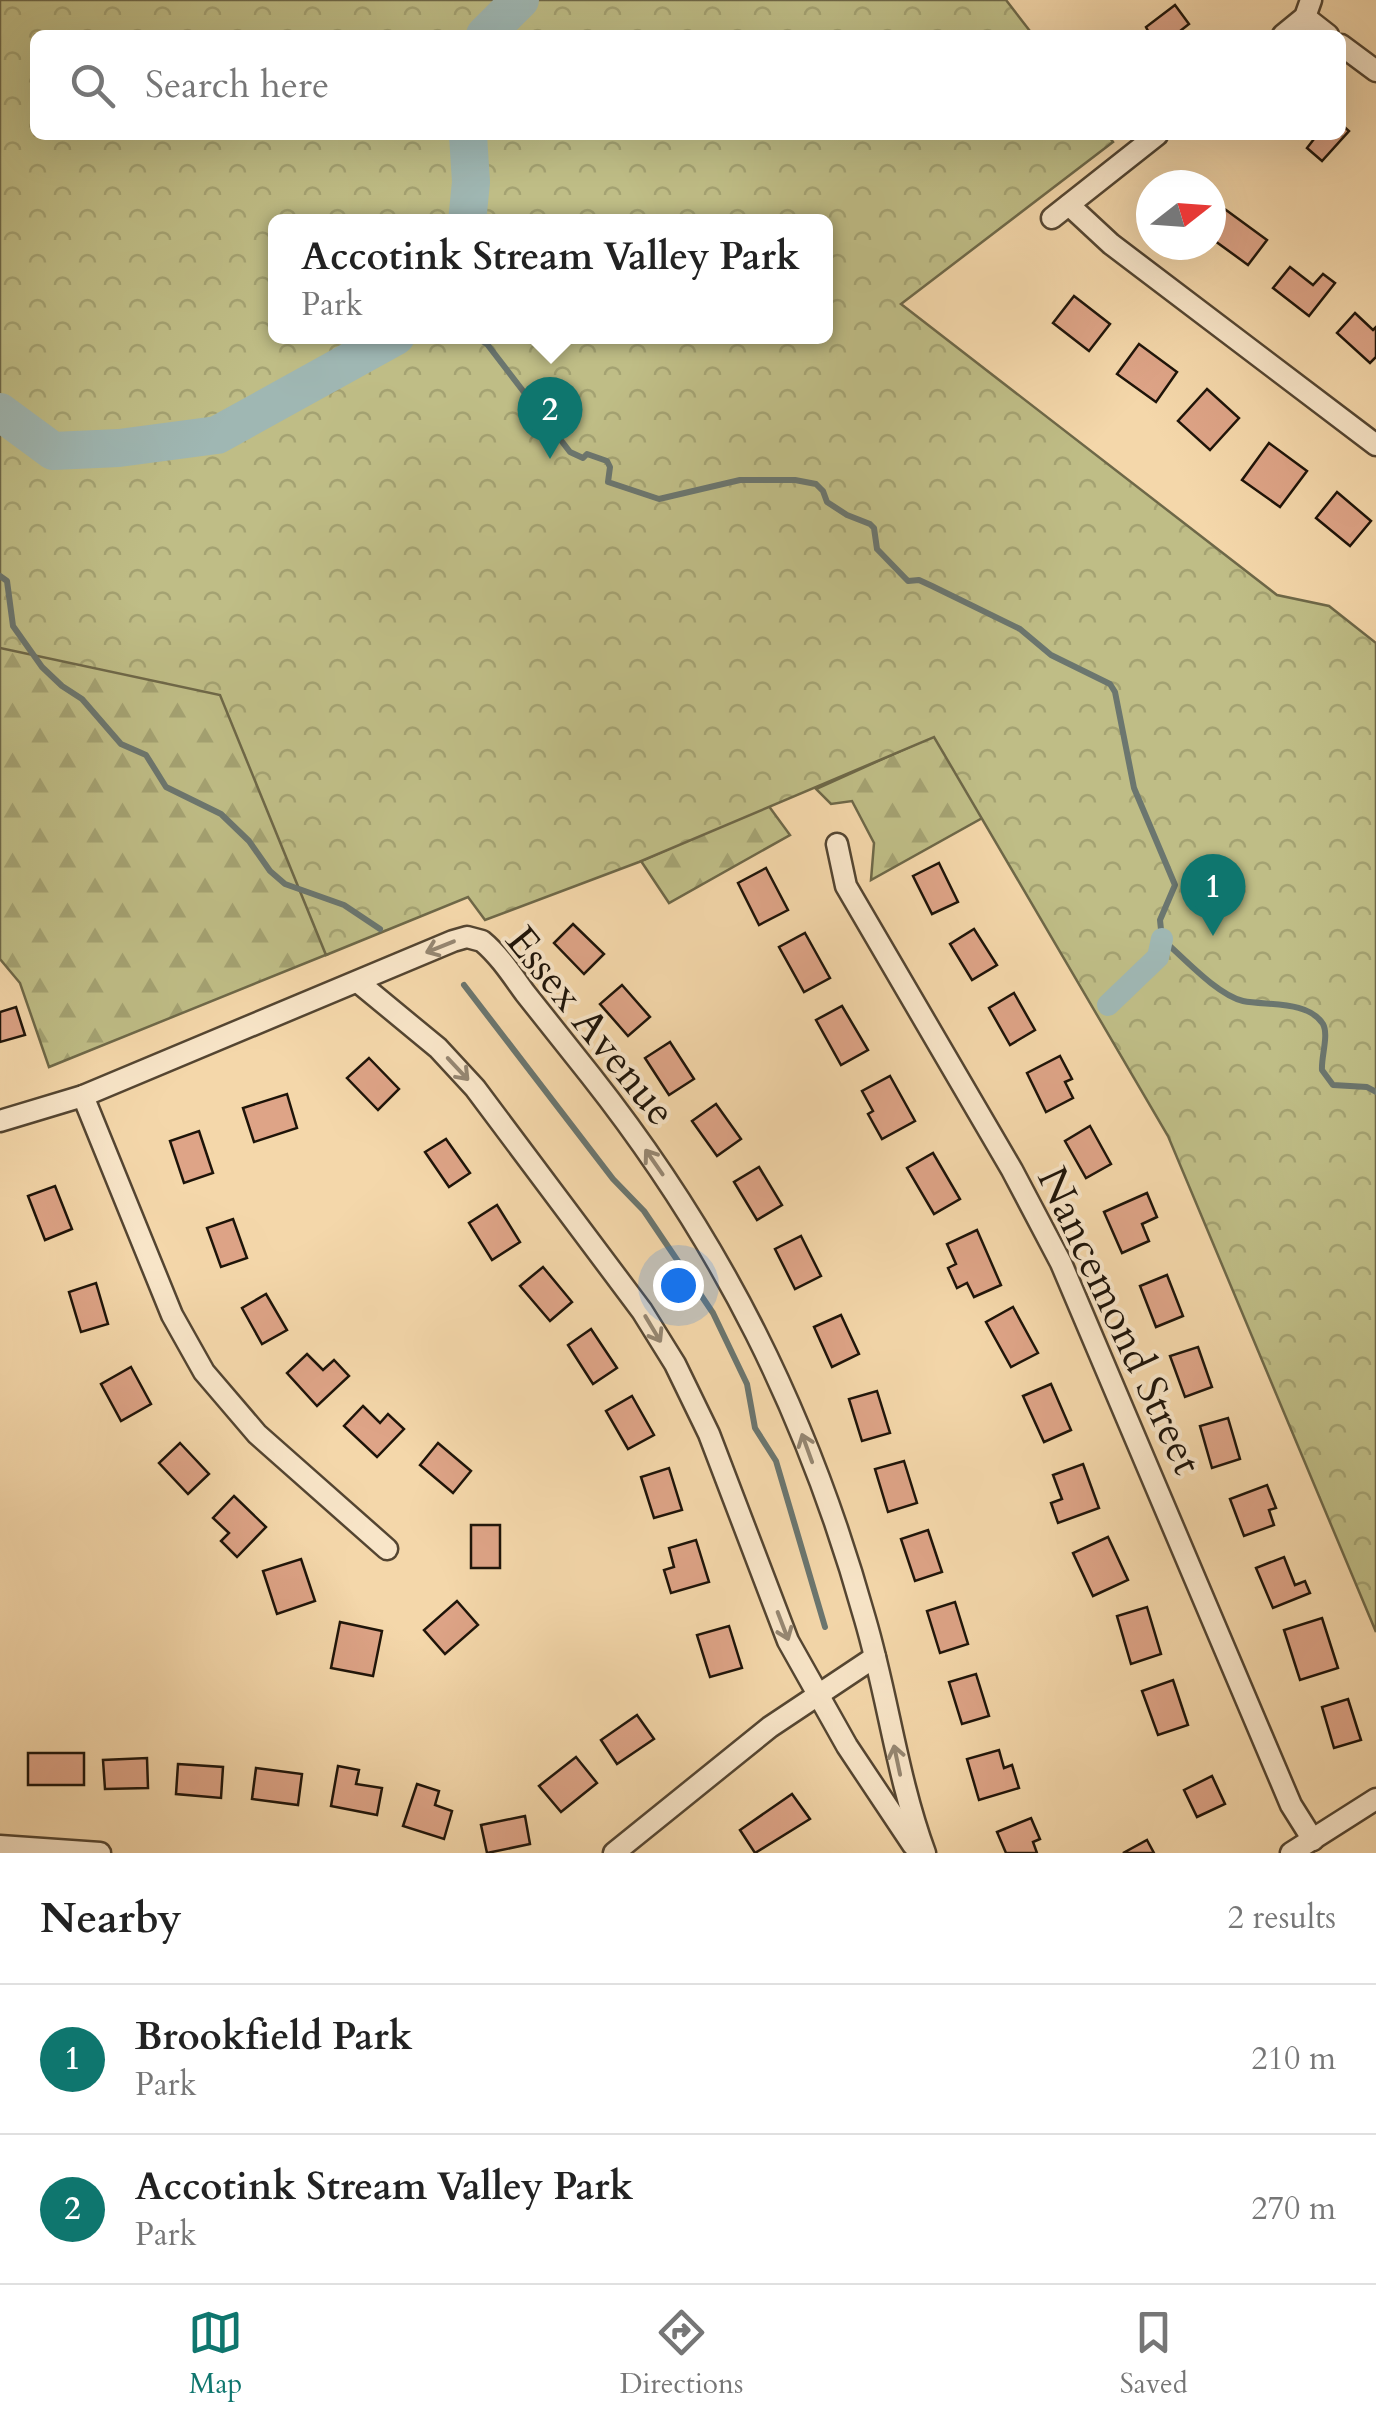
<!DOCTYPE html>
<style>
:root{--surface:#fff;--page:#f2f2f2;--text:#222;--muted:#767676;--line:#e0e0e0;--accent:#0f766e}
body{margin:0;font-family:Cardo,serif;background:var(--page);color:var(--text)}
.compass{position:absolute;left:1136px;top:170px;width:90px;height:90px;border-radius:50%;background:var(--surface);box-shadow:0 10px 40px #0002;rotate:73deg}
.you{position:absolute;left:678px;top:1285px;width:35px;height:35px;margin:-25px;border:8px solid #fff;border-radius:50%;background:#1a73e8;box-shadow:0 0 0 15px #1a73e833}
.badge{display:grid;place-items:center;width:65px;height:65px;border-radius:50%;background:var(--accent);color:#fff;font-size:32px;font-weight:700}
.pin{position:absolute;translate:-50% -82px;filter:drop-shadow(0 2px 5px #0008)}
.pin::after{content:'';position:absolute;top:52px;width:35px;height:30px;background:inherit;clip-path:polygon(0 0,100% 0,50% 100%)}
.popup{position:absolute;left:268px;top:214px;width:565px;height:130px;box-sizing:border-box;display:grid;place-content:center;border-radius:15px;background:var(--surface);filter:drop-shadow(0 2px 8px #0005);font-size:32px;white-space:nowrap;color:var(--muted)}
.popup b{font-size:38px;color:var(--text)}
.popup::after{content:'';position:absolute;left:50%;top:100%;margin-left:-20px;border:20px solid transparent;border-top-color:var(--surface)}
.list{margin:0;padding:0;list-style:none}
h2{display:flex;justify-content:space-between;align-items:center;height:130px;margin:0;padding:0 40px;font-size:42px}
h2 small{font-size:32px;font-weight:400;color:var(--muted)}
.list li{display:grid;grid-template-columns:65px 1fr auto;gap:30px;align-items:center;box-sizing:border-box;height:150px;padding:0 40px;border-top:2px solid var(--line)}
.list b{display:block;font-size:38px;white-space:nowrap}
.list p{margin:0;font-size:32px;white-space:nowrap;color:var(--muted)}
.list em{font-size:32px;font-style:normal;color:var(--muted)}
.icon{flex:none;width:55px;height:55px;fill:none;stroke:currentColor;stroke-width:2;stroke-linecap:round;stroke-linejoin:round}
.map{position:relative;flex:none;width:1376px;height:1853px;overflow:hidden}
.search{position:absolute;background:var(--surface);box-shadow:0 10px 40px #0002;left:30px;right:30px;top:30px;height:110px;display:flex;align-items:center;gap:25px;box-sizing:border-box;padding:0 35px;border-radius:15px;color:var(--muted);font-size:38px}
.sheet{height:430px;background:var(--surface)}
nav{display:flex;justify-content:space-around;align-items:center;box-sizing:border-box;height:140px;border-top:2px solid var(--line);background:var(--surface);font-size:28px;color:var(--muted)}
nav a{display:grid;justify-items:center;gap:5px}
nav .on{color:var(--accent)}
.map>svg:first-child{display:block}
</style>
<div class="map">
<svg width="1376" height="1853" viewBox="0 0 1376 1853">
<defs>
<pattern id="forest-firs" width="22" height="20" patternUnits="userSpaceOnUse" patternTransform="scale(2.5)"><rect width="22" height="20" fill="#bfbd86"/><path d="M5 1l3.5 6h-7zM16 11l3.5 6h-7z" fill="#a4a272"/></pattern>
<pattern id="park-crowns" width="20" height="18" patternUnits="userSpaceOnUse" patternTransform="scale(2.5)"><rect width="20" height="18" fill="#bfbd86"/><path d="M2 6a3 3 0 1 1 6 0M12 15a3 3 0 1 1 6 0" fill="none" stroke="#a4a272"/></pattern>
</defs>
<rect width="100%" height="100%" fill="#f4d7aa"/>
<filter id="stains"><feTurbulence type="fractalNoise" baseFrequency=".002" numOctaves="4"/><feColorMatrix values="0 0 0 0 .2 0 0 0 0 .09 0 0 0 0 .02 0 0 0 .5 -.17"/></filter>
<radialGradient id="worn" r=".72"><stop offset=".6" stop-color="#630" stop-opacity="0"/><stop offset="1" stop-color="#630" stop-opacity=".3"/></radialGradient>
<g fill="url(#forest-firs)" stroke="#6e6848" stroke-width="2.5">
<path d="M0 646 222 693 328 954 49 1067 20 983 0 959Z"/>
<path d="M936 735 984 817 871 880 874 843 852 801 831 804 816 789Z"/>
<path d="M768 805 790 835 669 903 641 861Z"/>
</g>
<path fill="url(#park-crowns)" stroke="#6e6848" stroke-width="2.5" fill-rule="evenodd" d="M0 0H1006L1033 35H35V135H1108L1113 142 901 304 1277 595 1329 606 1376 643V1632L1168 1136 934 737 639 862 485 920 468 897 326 955 220 695 0 648ZM275 222H825V336H275Z"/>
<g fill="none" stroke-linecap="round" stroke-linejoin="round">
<g stroke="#6b766f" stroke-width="6">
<path d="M474 336 487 344 570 452 583 458 587 454 607 461 610 467 608 482 659 499 740 480H795L816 484 823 491 827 502 847 515 870 524 874 528 877 549 908 581 919 580 932 586 1020 629 1051 655 1110 684 1115 692 1134 788 1175 885 1160 920 1162 939C1183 957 1217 995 1243 1001 1267 1006 1308 1000 1323 1024 1329 1035 1321 1057 1322 1070L1333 1085 1367 1087 1376 1092"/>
<path d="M0 576 7 581 13 626 42 667 62 686 82 699 121 744 146 755 166 787 221 814 249 841 270 871 285 884 344 905 380 929"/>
<path d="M464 985 613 1179 644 1211 713 1313 747 1384 755 1428 776 1461 825 1627"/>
</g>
<path stroke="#9fb7b3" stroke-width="22" d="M1108 1005 1158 957 1162 939"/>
<g stroke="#9fb7b3" stroke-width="38">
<path d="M485 35 520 0"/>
<path d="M467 222 471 182 468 135"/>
<path d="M0 412 53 451 119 448 217 435 396 336"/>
</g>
</g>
<g fill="#dea487" stroke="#1e1409" stroke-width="2.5">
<path d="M1175 5 1189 24 1175 35H1143L1148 31 1146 27Z"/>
<path d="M1341 124 1349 131 1322 161 1307 148 1314 139 1309 135H1341Z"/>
<path d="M1211 199 1267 240 1248 265 1211 238Z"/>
<path d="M1290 267 1313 285 1323 274 1335 283 1309 316 1273 288Z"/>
<path d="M1074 296 1110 324 1089 351 1053 323Z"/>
<path d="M1355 313 1373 330 1376 327V357L1370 363 1337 333Z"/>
<path d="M1139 344 1177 372 1156 402 1117 374Z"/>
<path d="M1207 389 1239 418 1210 450 1178 421Z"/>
<path d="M1269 443 1307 471 1280 507 1242 480Z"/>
<path d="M1337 492 1371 521 1350 546 1316 518Z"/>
<path d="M939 863 958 902 932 914 913 876Z"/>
<path d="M766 868 788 910 759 925 738 883Z"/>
<path d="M573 924 604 954 584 974 554 943Z"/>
<path d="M974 929 997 965 972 980 950 944Z"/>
<path d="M805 933 830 978 804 992 779 947Z"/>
<path d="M622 985 650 1017 628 1036 600 1004Z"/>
<path d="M1014 993 1035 1030 1010 1045 989 1008Z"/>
<path d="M842 1006 868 1050 841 1065 816 1020Z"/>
<path d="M16 1007 25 1035 0 1042V1012Z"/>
<path d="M670 1042 694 1079 669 1095 645 1058Z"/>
<path d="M1060 1056 1072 1079 1065 1082 1073 1098 1046 1112 1027 1073Z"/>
<path d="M369 1058 399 1089 378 1110 347 1078Z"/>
<path d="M890 1076 915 1121 882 1139 868 1114 873 1111 862 1091Z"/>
<path d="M287 1094 297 1128 254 1142 243 1108Z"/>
<path d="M716 1104 741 1139 717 1156 692 1121Z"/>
<path d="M1090 1126 1111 1164 1086 1178 1065 1141Z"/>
<path d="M199 1131 213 1173 184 1183 170 1141Z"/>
<path d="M446 1139 470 1173 449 1187 425 1152Z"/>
<path d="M933 1153 960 1199 934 1214 907 1168Z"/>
<path d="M759 1167 782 1205 757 1220 734 1182Z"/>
<path d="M55 1186 72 1229 45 1240 28 1196Z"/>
<path d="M1147 1193 1157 1217 1142 1224 1149 1241 1122 1253 1104 1212Z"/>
<path d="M497 1205 520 1242 492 1260 469 1223Z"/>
<path d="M233 1219 247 1258 221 1267 207 1228Z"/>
<path d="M977 1230 1001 1285 974 1297 967 1283 957 1288 948 1268 956 1264 947 1244Z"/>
<path d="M801 1236 821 1276 795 1289 775 1249Z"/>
<path d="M543 1267 572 1302 550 1321 520 1286Z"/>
<path d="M1167 1275 1183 1316 1156 1327 1140 1286Z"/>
<path d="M96 1283 108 1324 81 1332 69 1292Z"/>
<path d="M266 1294 287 1330 262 1344 242 1308Z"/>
<path d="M1013 1307 1038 1353 1011 1367 986 1322Z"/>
<path d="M841 1315 859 1354 832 1367 814 1327Z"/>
<path d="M591 1329 617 1368 593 1384 568 1345Z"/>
<path d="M1198 1347 1212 1387 1185 1397 1170 1356Z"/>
<path d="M307 1354 323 1370 334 1360 349 1376 317 1406 287 1373Z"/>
<path d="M131 1367 151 1404 121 1421 101 1384Z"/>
<path d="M1051 1384 1071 1430 1044 1442 1023 1396Z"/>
<path d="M877 1391 890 1433 862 1441 849 1399Z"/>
<path d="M632 1396 654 1435 628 1449 606 1411Z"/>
<path d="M363 1406 380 1423 388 1414 404 1429 377 1457 344 1426Z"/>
<path d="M1228 1418 1240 1459 1212 1468 1200 1426Z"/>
<path d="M180 1443 209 1474 188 1494 159 1463Z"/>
<path d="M438 1443 471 1471 453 1493 420 1465Z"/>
<path d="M904 1461 917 1503 888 1512 875 1469Z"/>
<path d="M1083 1464 1099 1508 1058 1523 1051 1503 1062 1499 1053 1475Z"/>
<path d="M669 1468 682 1510 654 1518 641 1477Z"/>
<path d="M1267 1485 1276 1508 1269 1510 1274 1525 1244 1536 1230 1499Z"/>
<path d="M234 1496 266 1527 237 1557 221 1541 229 1533 213 1518Z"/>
<rect x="471" y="1525" width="29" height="43"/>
<path d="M928 1530 942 1572 915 1581 901 1539Z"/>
<path d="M1108 1537 1128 1580 1093 1596 1073 1553Z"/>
<path d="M696 1540 709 1582 671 1593 664 1570 674 1567 669 1548Z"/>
<path d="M1284 1557 1295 1585 1305 1581 1310 1593 1273 1608 1256 1568Z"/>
<path d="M301 1559 315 1601 277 1614 263 1571Z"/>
<path d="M457 1601 478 1625 445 1654 424 1630Z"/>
<path d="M955 1602 968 1644 940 1653 927 1611Z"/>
<path d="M1147 1607 1161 1654 1131 1664 1117 1616Z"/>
<path d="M1322 1618 1338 1668 1300 1680 1284 1630Z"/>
<path d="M340 1622 382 1631 373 1676 331 1668Z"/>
<path d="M729 1626 742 1668 710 1677 697 1635Z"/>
<path d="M976 1674 989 1716 962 1724 949 1682Z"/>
<path d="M1173 1680 1188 1725 1158 1735 1142 1691Z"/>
<path d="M1348 1699 1361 1740 1334 1748 1322 1707Z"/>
<path d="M637 1715 654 1739 617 1764 601 1740Z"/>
<path d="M999 1750 1004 1768 1012 1765 1019 1788 979 1800 967 1759Z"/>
<rect x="28" y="1753" width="56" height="32"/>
<path d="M576 1757 597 1783 561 1812 539 1786Z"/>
<path d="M147 1758 148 1788 105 1789 103 1760Z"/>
<path d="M178 1764 223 1767 221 1798 176 1794Z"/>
<path d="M338 1766 359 1770 356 1784 382 1788 377 1815 331 1806Z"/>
<path d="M256 1768 302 1774 298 1805 252 1799Z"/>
<path d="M1212 1776 1225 1804 1197 1817 1184 1790Z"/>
<path d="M417 1784 439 1791 435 1805 452 1811 444 1839 403 1826Z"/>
<path d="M792 1794 810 1819 755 1853 740 1830Z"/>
<path d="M525 1816 530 1844 487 1853 481 1825Z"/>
<path d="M1031 1818 1040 1839 1033 1842 1037 1853H1006L997 1832Z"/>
<path d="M1147 1840 1154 1853H1123Z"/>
</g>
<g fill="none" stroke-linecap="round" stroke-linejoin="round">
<defs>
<g id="minor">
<path d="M1305 17 1328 35"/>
<path d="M1283 35 1305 17 1311 0"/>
<path d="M1341 45 1376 71"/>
<path d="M1069 205 1111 244 1376 445"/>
<path d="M1052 218 1157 135"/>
<path d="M837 844 846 886 1012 1170 1061 1263 1291 1805 1313 1840"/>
<path d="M358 982 438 1048 475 1088 642 1311 675 1364 709 1434 788 1641 847 1746 913 1845"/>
<path d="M83 1096 172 1315 204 1372 257 1434 387 1549"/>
<path d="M0 1121 83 1096 453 941 467 937 482 941C499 955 512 975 525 993 547 1021 569 1048 591 1076 722 1242 808 1415 865 1619 888 1697 897 1777 925 1853"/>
<path d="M0 1846 100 1853"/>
<path d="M614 1853 770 1727 875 1657"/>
<path d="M1291 1853 1376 1799"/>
</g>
</defs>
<use href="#minor" stroke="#544531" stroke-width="25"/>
<use href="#minor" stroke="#f8e5c8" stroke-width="20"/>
</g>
<defs><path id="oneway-shaft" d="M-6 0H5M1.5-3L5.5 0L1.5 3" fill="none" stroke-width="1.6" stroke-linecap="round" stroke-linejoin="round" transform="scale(2.5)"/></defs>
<g stroke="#968772">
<use href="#oneway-shaft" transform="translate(440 947) rotate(158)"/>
<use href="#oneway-shaft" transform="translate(458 1069) rotate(47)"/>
<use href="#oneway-shaft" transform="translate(654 1162) rotate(-125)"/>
<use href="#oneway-shaft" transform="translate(653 1329) rotate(59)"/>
<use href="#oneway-shaft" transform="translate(807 1448) rotate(-110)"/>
<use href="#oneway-shaft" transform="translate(783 1626) rotate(69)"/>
<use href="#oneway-shaft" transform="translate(897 1760) rotate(-102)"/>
</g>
<g text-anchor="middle" stroke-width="8" stroke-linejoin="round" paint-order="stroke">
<g font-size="42" fill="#1e1409" stroke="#f8e5c8">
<text transform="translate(592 1025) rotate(51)" y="15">Essex Avenue</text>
<text transform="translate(1121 1320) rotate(65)" y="15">Nancemond Street</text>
</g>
</g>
<rect width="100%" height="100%" filter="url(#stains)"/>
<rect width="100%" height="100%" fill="url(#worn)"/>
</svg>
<svg class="compass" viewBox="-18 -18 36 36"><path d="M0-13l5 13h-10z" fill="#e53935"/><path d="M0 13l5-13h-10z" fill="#767676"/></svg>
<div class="you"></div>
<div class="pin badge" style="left:1213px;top:936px">1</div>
<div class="pin badge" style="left:550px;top:459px">2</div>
<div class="popup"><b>Accotink Stream Valley Park</b>Park</div>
<div class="search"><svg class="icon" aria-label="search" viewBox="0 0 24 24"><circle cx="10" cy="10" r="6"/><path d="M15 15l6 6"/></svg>Search here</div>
</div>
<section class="sheet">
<h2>Nearby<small>2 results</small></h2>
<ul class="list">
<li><span class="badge">1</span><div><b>Brookfield Park</b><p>Park</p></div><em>210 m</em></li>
<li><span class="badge">2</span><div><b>Accotink Stream Valley Park</b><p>Park</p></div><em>270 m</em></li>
</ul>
</section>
<nav>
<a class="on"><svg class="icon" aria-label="map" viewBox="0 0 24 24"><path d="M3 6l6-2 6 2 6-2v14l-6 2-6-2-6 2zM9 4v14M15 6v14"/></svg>Map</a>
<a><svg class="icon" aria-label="directions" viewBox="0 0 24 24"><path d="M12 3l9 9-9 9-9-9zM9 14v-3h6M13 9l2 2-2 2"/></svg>Directions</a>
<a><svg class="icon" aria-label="saved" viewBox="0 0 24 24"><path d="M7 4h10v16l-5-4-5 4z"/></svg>Saved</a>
</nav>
